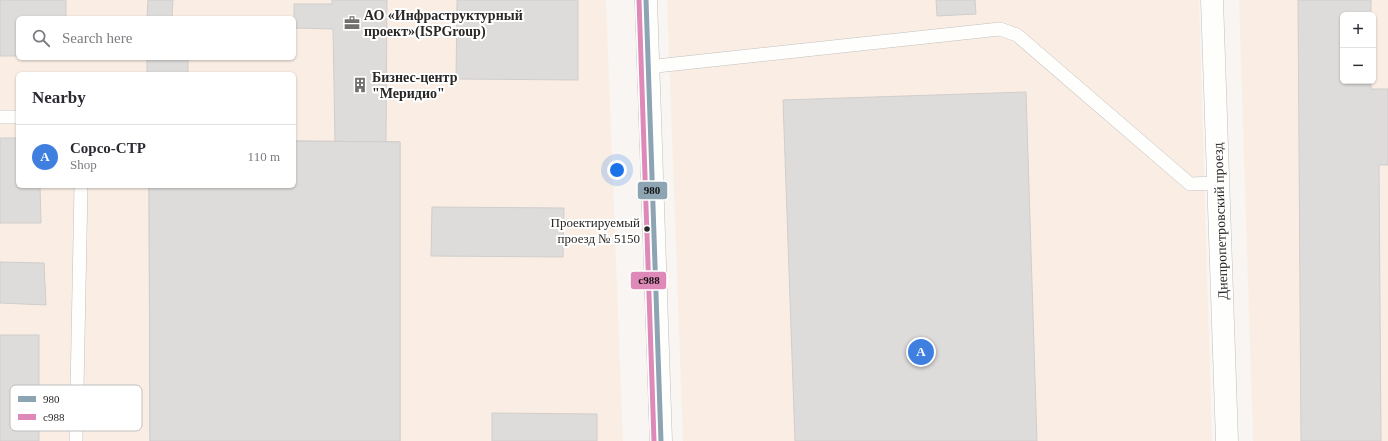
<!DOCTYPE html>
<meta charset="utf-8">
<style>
:root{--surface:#fff;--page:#f7f7f7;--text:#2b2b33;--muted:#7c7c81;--line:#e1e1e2;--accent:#72706d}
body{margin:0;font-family:"Times New Roman",serif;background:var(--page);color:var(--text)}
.controls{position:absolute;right:12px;top:12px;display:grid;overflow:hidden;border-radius:6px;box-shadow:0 1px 3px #0004}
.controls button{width:36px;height:36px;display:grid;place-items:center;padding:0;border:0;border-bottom:1px solid var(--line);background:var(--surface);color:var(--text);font:20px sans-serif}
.you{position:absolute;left:617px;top:170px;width:14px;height:14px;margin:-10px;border:3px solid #fff;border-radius:50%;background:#1a73e8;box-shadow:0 0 0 6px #1a73e833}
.badge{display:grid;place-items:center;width:26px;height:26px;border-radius:50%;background:var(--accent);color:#fff;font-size:13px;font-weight:700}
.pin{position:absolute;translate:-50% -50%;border:2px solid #fff;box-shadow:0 1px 4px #0006}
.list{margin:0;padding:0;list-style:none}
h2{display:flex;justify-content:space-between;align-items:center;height:52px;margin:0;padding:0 16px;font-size:17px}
h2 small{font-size:13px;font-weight:400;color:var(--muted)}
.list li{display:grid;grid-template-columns:26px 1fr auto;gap:12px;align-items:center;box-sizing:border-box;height:64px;padding:0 16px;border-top:1px solid var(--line)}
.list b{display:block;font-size:15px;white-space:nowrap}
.list p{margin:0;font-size:13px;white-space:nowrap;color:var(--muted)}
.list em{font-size:13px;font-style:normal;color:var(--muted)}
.icon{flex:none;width:22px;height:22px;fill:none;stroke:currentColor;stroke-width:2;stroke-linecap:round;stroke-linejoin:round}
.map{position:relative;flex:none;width:1388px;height:441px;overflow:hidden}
.search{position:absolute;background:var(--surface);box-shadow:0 1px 3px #0004;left:16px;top:16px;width:280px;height:44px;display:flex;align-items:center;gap:10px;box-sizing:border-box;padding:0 14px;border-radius:6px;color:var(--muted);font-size:15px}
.panel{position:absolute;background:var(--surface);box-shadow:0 1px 3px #0004;left:16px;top:72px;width:280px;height:116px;border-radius:6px}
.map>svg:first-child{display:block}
</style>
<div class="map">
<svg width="1388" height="441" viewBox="0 0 1388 441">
<rect width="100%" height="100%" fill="#f8f5f2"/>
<g fill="#faeee4" fill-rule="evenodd">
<path d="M0 0H606L623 441H0ZM18 18H294V58H18ZM18 74H294V186H18Z"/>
<path d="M667 0H1199L1212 441H683Z"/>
<path d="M1239 0H1388V441H1253ZM1343 15H1373V81H1343Z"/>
</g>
<g fill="#dedcda" stroke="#d0cdcc">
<path d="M0 0H66V18H18V56H0Z"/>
<path d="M148 0H173L172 18H147Z"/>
<path d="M332 0H387L386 142H335L333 29 294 28V4H332Z"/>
<path d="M457 0H578V80L456 79Z"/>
<path d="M936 0H975L976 14 937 16Z"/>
<path d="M1298 0H1371V15H1343V81H1371V89H1388V165H1379L1381 441H1301Z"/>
<rect x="147" y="58" width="41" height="16"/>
<path d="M1026 92 1037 441H795L783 100Z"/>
<path d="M0 138H18V186H40L41 223H0Z"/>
<path d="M294 141 400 142V441H313V224H236L234 344 276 345V441H150L149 186H294Z"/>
<path d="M294 141 400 142V441H150L149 186H294Z"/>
<path d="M432 207 564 208 563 257 431 256Z"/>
<path d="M0 262 44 263 46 305 0 303Z"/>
<rect x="0" y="335" width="39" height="106"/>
<path d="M492 413 597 414V441H492Z"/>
</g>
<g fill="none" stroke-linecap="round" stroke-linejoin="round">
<defs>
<g id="service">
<path d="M647 67 1000 29 1017 35 1190 184 1218 183"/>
<path d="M0 117H18"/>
<path d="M76 441 81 186"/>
</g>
<path id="minor" d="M1212 0 1227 441"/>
<path id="tertiary" d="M646 0 661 441"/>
</defs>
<use href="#service" stroke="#c2c0bd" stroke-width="14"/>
<use href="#minor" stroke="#c2c0bd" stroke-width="23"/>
<use href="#tertiary" stroke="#c2c0bd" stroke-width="23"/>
<use href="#service" stroke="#fefefd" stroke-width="13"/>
<use href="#minor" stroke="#fefefd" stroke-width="22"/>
<use href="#tertiary" stroke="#fefefd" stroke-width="22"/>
<defs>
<path id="bus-1" d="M646 0 661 441"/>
<path id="bus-2" d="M639 0 654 441"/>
</defs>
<use href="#bus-1" stroke="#fff" stroke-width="8"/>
<use href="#bus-2" stroke="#fff" stroke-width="8"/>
<use href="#bus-1" stroke="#8da4b3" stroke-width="5"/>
<use href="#bus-2" stroke="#df89b8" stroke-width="5"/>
</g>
<defs>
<symbol id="office-bare" viewBox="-9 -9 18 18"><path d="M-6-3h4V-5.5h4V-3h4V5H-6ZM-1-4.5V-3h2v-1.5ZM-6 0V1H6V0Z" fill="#72706d" stroke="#fff" stroke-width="2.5" paint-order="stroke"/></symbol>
<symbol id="building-bare" viewBox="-9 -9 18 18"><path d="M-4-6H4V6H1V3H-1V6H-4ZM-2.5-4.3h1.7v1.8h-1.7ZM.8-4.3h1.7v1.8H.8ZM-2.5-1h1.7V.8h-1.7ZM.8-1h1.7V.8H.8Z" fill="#72706d" stroke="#fff" stroke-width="2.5" paint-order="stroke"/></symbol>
</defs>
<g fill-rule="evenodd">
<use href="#office-bare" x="341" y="12" width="22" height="22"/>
<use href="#building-bare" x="349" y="74" width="22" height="22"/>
</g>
<circle fill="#2a2826" stroke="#fff" stroke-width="1.5" cx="647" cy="229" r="3.5"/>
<g text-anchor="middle" stroke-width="4" stroke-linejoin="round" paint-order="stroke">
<g font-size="13" fill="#2a2826" stroke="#fff" text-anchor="end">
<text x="640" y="227">Проектируемый<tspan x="640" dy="16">проезд № 5150</tspan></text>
</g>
<g font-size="14" font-weight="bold" fill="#2a2826" stroke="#fff" text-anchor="start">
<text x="364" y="20">АО «Инфраструктурный<tspan x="364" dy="16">проект»(ISPGroup)</tspan></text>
<text x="372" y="82">Бизнес-центр<tspan x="372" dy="16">"Меридио"</tspan></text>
</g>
<g font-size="14" fill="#2a2826" stroke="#fff">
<text transform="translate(1220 221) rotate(-92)" y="5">Днепропетровский проезд</text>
</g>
</g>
<rect x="10" y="385" width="132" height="46" rx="6" fill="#fff" stroke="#bfbebe" stroke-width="1"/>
<rect x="18" y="396" width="18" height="6" fill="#8da4b3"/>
<rect x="18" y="414" width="18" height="6" fill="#df89b8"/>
<g font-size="11" fill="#2a2826">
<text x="43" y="403">980</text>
<text x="43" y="421">с988</text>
</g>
<g stroke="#fff" stroke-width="1.5">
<rect x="637" y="181" width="31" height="19" rx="4" fill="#8da4b3"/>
<rect x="630" y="271" width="37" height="19" rx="4" fill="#df89b8"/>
</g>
<g font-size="11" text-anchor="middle" font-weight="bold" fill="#111">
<text x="652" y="194">980</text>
<text x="649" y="284">с988</text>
</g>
</svg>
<div class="controls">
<button>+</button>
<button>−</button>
</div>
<div class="you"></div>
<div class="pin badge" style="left:921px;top:352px;background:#3f7fe0">A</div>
<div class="search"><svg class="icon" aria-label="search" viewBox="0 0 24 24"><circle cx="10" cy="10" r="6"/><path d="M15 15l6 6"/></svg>Search here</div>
<section class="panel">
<h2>Nearby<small></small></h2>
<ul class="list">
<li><span class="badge" style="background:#3f7fe0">A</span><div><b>Сорсо-СТР</b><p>Shop</p></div><em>110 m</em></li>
</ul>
</section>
</div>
